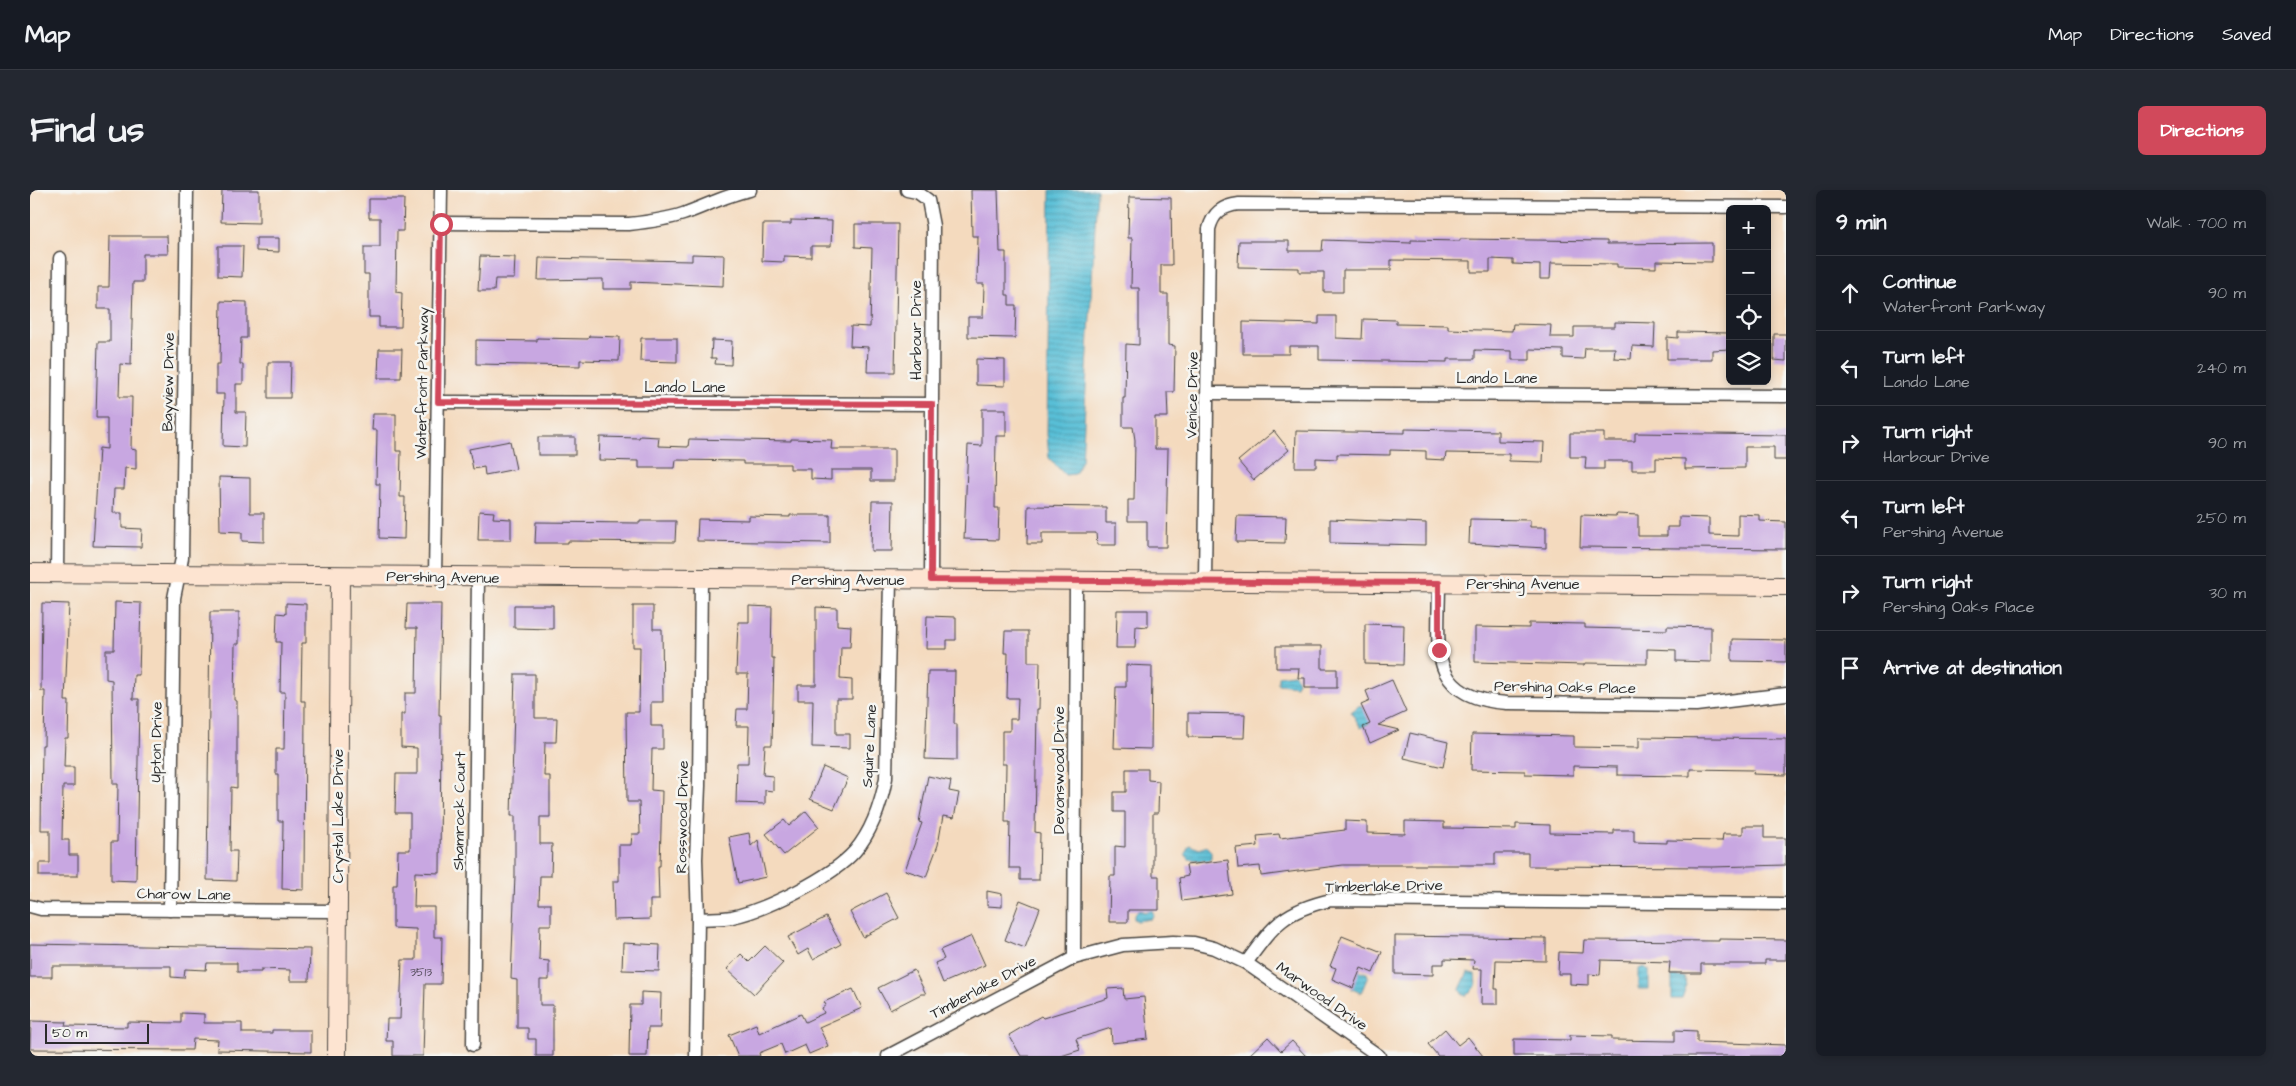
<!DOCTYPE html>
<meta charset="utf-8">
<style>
:root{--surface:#171b24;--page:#242831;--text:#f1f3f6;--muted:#9ea1a6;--line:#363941;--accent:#d1495b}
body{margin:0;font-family:"Architects Daughter",sans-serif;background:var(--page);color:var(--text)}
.controls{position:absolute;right:15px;top:15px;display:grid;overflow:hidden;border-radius:8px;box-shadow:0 2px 8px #0003}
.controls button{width:45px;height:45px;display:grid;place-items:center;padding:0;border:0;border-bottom:1px solid var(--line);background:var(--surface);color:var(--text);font:25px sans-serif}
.scale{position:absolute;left:15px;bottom:12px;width:104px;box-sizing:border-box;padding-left:5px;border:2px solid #2b2b2b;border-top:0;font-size:14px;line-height:18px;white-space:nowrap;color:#2b2b2b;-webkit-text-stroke:4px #f6f6f2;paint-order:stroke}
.stop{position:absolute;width:15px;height:15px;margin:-11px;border:4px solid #d1495b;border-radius:50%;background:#fff}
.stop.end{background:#d1495b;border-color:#fff;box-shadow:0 1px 5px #0008}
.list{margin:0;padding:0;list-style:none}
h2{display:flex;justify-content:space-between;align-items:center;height:65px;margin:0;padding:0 20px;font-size:21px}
h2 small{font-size:16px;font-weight:400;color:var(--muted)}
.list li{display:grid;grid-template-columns:32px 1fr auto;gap:15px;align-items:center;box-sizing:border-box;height:75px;padding:0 20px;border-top:1px solid var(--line)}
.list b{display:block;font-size:19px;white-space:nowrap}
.list p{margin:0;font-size:16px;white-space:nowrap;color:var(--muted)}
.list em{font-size:16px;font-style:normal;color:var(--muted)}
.icon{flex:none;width:28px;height:28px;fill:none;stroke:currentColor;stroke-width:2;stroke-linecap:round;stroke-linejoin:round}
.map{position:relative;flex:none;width:1756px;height:866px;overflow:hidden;border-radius:8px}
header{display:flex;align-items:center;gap:30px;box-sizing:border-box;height:70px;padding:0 25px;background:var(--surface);border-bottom:1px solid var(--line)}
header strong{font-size:24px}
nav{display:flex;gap:28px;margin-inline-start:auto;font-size:18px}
.intro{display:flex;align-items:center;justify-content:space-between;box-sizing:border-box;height:120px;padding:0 30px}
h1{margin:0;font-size:35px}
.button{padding:12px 22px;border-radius:8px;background:var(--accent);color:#fff;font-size:18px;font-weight:700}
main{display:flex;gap:30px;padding:0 30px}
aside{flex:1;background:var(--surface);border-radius:8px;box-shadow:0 2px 8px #0003}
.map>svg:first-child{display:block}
</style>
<header>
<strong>Map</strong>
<nav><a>Map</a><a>Directions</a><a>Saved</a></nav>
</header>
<div class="intro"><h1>Find us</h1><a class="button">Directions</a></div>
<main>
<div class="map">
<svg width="1756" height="866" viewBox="0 0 1756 866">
<defs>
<pattern id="water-rules" width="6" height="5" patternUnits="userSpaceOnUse" patternTransform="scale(1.25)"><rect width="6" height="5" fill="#59bfd7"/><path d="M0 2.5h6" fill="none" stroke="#4a9baf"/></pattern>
</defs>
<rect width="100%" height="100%" fill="#f6f6f2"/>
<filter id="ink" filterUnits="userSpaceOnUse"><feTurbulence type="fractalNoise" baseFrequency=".02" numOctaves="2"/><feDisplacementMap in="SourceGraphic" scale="10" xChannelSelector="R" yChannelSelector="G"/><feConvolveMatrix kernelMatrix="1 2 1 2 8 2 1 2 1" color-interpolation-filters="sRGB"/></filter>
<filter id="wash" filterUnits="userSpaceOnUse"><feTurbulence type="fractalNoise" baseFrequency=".0096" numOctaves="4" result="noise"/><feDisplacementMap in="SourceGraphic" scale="20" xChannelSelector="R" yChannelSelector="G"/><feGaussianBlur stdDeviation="1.12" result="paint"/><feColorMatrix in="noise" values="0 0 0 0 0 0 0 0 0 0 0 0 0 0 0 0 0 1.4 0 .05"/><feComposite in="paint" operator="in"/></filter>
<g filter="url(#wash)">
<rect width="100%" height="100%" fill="#f4dabe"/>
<g fill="url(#water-rules)" stroke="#427581">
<path d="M1020 0H1067L1052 270 1045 284 1035 285 1019 268 1017 244Z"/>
<path d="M1263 484H1265L1268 491 1266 496 1248 494V486Z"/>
<path d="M1330 515 1341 532 1331 538 1321 522Z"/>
<path d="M1159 655 1170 659 1176 656 1181 661V668L1177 671 1159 669 1155 664Z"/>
<path d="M1121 719 1124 724 1121 729 1107 731 1104 729V724L1109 720 1115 722Z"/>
<path d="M1614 777 1619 780V799H1608V779Z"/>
<path d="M1329 781 1337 783 1338 786 1331 803 1322 799Z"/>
<path d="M1438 782 1445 784 1446 796 1436 806 1432 804 1430 799Z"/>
<path d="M1642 787H1654L1657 795 1652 809H1642Z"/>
</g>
<g id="blocks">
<g fill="#c8a7e1">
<path d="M192 0H229V33L191 32Z"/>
<path d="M941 0H968L970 62H976V105H979V115H986L985 148 938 147V127H953L954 94H947L948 46H942Z"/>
<path d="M1099 7 1141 8 1142 75H1131V104H1138V155L1145 156 1144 202H1137L1138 227H1125V259H1138L1136 357H1117V331H1098V310H1104L1105 250 1103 237H1093V208H1095L1096 154 1109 155V98H1101L1102 48H1098Z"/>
<path d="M339 9H374L373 41H367L366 102 372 103 371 137H349V127H339V84H334V57H350V28H339Z"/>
<path d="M761 30 802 31 801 56H781V67L754 66V72L732 71 733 34H761Z"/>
<path d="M825 34H868L865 182H837L838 157 820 156 821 136 840 137 842 58 825 57Z"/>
<path d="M80 46H137L138 64H113V92H103L101 175 90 174 89 207H102L101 259 106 260V279L95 278 94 299H84L83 323H92V338L112 339 111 357 63 356 69 258 77 259V228H66L68 152H80V119H68V97H79Z"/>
<path d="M226 48H249V62L226 61Z"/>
<path d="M1430 49 1577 51V54L1682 53V72L1626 71V78L1587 77V74L1521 73 1520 89H1510V75L1483 74V70L1460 69V82H1441V71L1361 70V80H1313V102H1294V82H1269V78L1208 77 1209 51H1259V61H1292L1293 50 1381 53V50L1430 51Z"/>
<path d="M188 56H213L212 87 188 86Z"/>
<path d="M662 64 694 65 693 96 601 92V99H573V89L508 90 509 68 662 71Z"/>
<path d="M450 66 485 67 484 89H465L464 101H448Z"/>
<path d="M191 111 217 112V148H211L210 174H213V194H206V222H216L215 257 193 256 194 204H186V174H190Z"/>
<path d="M1289 126H1306V148L1332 149 1333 129 1366 130V134L1418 135V139L1482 141 1483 134 1521 135 1520 147H1544V137H1585V132L1625 133 1624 157 1602 156 1601 169 1584 168 1585 158H1555L1554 169 1533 168V160L1500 159V170H1482V161L1445 160V169H1417V172L1289 170V156H1259V164H1213V132L1289 134Z"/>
<path d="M1648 142 1700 143V159L1682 160V169H1637V147L1648 148Z"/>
<path d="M1744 144H1756V171L1744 170Z"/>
<path d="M559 146 590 147 589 171 550 170V176L446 174V150L507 151V148L558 149Z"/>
<path d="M611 148H647V172L610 171Z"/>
<path d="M682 150 702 151 701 175 685 174 686 168H681Z"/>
<path d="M349 159H372L371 188H348Z"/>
<path d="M946 169 975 170V196L946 195Z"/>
<path d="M238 172H261L260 208H238Z"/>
<path d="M952 219H976V246H966L965 318H969L968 350 934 349 938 255 952 256Z"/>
<path d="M343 224H366V261H371L370 307H375L374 349 349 348 350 294H346L347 240H342Z"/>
<path d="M1375 239 1468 241V251L1514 252 1513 272 1479 271V264L1416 263 1415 270 1396 269V261L1360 260V265L1307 264V269L1286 268V277H1265L1266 241 1375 243Z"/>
<path d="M1244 241 1259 260 1224 290 1208 271Z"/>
<path d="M1540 243H1574V251H1605V243L1756 245V270H1744V257H1715V278L1655 279V269L1626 268V280H1602V271H1574V279H1555L1556 267H1540Z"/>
<path d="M610 246 629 247 628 256 658 257 659 249 761 251V249L802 250 801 259H864V291H841V280H801V290L781 289V279H760V274H713V271L646 270 645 278H609V271L569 270 570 247 609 248Z"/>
<rect x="508" y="247" width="37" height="18"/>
<path d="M480 251 486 279 455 285 454 277 443 279 439 259Z"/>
<path d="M189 287 220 288V323H234V352L212 351V342L190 341Z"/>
<path d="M842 311H863L862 361H841Z"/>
<path d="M998 316 1076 317V333H1086V355H1067L1066 343H1012V354H997Z"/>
<path d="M449 321 464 322 463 328 481 329V350H448Z"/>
<path d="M1587 324 1608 325V346H1637V337H1649V327L1679 328V345L1708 346V324L1730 325V331L1756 332V359L1550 357 1551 325 1586 326Z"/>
<path d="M760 325H800V353L667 351 668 329 719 330V326L760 327Z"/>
<path d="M1207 326 1256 327 1255 353 1206 352Z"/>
<path d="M1300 329 1396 333V355L1300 353Z"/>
<path d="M1440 329 1500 330V337H1516V358L1439 354Z"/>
<path d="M610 331H646L645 352 538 351V353H505L506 332 610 333Z"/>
<path d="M85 412 111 413 109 485H104L103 509H109L106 691 81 690V652H87L88 594H83L82 490 76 489V460H84Z"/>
<path d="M12 413 39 414 35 511H39L38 548H35L34 577H44V596H33L32 650H39V665H48V686H9V673H20V640H11L12 555H14L15 501H11Z"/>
<path d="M256 413 276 414V453H272L271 511H275L274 700 252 699 253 631H248V584H246V559H254L255 502H250L251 452H246L247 423 256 424Z"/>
<path d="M377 414H411L409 525H411L410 683 385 682 384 717H404V747H412L411 794H395L393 866H363V851H356L357 829H370L372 770H386V739L363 738V695H367L368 660H380V623H365L366 584H387V558L371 557V524H375V503H386L387 438H376Z"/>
<path d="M484 415H523V439L484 438Z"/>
<path d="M603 416H623V439H632L633 512H621V536H633V559H622L621 600 632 601 630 676H628L629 710H620V729L584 730 583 691H589V655H601L602 644H610L609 612H597L596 522H609L610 457H603Z"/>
<path d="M719 416 742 417 741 468H744L742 555H735L733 585 743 586V601L735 600V614L706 613 707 573H718L719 536H706L707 519H717L718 484H706L708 432H719Z"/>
<path d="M786 417 807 418V435L821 436 820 457H811L810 489 822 490V509H806V544H820V558L782 557 783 510H768V495H786Z"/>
<path d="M1087 420H1118V437L1106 436 1105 458H1086Z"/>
<path d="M180 422H209V454H205L204 510 207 511V598L201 597 200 661H207L206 691 177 690Z"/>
<path d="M897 426 926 427V450H917V459H896Z"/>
<path d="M1499 433 1555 434V438L1637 440V436L1681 437V472L1646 471V460L1617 459V474L1555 473 1554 475 1445 472V437L1499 438Z"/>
<path d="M1335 434 1374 435 1373 475 1335 474Z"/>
<path d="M975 441H998V472H1010L1009 519H1007L1005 642 1010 643 1009 690H990V678H979L980 632H975L976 574H972V541H980V529H987L988 508H977L978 463H974Z"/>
<path d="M1702 449 1756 450V472L1702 471Z"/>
<path d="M1246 456H1292V479H1307V498H1275V488H1268L1269 478H1246Z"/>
<path d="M1096 475 1122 476 1121 559 1084 558 1086 497H1096Z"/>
<path d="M898 481H925L924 534H927V570L895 569Z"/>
<path d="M485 484H505V528H527L526 552H515L514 586H520V627H510V654H522L521 686H510L509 714H521V735H510L509 770 519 771V790H510V815H523V866H506V849H498V838H487V790L481 789 485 685V626H481Z"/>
<path d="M1362 490 1376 522 1348 535 1369 540 1340 553 1333 537 1340 534 1331 515 1340 511 1336 501Z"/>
<path d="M1158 523 1215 524 1214 548 1158 547Z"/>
<path d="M1380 543 1418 552 1413 577 1374 568Z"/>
<path d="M1442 544 1544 546V557L1609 558V547L1756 549V585L1723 584 1724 580 1660 579V586L1587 585V577L1543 576V585L1495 584V581L1441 580Z"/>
<path d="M793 577 818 588 804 619 780 609Z"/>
<path d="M1096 579H1118V590L1129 591 1128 623H1123V686H1129V720H1098V732H1079L1080 686H1085V656L1095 657V622H1084V602H1096Z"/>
<path d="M898 586 921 591 919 601 929 603 924 628 913 626 908 655 896 687 875 680 892 633 889 632Z"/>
<path d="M776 621 789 637 754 665 736 644 754 630 759 636Z"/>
<path d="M1315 631 1337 632V643L1375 644V631L1414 632V638L1486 639V634L1520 635V643L1584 644V640H1604V652L1637 653V650L1692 651 1693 644H1713V636H1734V648H1756V675L1682 677 1498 676V663H1465V675H1313L1231 686 1230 676 1208 678 1206 658 1228 656 1227 646 1249 644 1250 648 1315 640Z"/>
<path d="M719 643 721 656 728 650 736 687 708 693 699 647Z"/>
<path d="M1198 670 1202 704 1152 711 1149 688 1158 686 1156 675Z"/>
<path d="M957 701 972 704V717L957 716Z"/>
<path d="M856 703 869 728 833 747 820 722Z"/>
<path d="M990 710 1010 718 995 758 975 750Z"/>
<path d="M796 727 811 754 783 769 778 759 768 765 758 747Z"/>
<path d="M942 746 955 775 913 793 905 773 914 769 910 760Z"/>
<path d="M1312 746 1352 762 1343 783 1331 778 1323 798 1302 789 1306 778 1300 776Z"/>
<path d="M1365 746 1516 748V771L1466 770 1465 799H1468V814H1451L1452 779H1443L1444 770 1414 769V774H1403V785L1365 784Z"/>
<path d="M1689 749 1756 750V770H1735V774H1671V783H1639L1640 772 1571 770 1570 785 1559 784V795L1540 794V784H1528L1529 762 1553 763 1554 750 1689 751Z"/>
<path d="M593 753 630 755 629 781 592 780Z"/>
<path d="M0 754 280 759 279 791H260V780L231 779V782H207V773H177L176 780 155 779 154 788 141 787V776H22V787H0Z"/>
<path d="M735 756 753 773 724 804 697 779 711 764 719 772Z"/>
<path d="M884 780 896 804H891L860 820 848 798Z"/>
<path d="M1093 798 1094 809 1114 807 1118 849 1082 853 1081 838 1046 849 1050 860 1031 866H991L979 845 1011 826 1013 828 1078 808 1077 799Z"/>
<path d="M823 799 832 818 789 837 798 856 779 864 775 855 755 864 751 854 729 863 730 866H708L699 845 726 834 729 843 771 824 775 832 794 823 792 818 796 815 794 812Z"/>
<path d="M611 802 631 803 630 838H618L617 866H599L600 815H611Z"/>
<path d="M151 823 174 824V833H212V843H242V840H281V862L187 860 188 850 163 849 162 860 0 859 1 831 36 832 35 836 97 837V832L151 833Z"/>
<path d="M1415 839 1428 855 1438 847 1453 866H1408L1398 854Z"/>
<path d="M1645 840 1667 841V852L1756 855V866H1484V849L1540 850V845L1582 846V850L1645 851Z"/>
<path d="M1238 847 1251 861 1262 851 1276 866H1218Z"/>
</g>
</g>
</g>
<g filter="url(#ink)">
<use href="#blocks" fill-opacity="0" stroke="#494541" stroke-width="1"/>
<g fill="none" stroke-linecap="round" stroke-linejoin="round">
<defs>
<g id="street">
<path d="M877 0 887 2 898 10 903 36 901 390"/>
<path d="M411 33 599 34C617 32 635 30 653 24 676 16 696 5 720 0"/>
<path d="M1178 203 1756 206"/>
<path d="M408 212 902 214"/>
<path d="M27 383 30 68"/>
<path d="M405 387 411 0"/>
<path d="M1175 392 1179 39C1183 23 1192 16 1209 14L1756 17"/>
<path d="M1409 393C1409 455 1395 508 1477 513L1666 515 1756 504"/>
<path d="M0 716 11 719 307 721"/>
<path d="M140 720 144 408 152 368 157 0"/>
<path d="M668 729C679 728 691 729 702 727 736 720 802 687 825 661 843 640 851 614 856 588L860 390"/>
<path d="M1044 768 1046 392"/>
<path d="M1216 773C1244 735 1253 721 1301 710L1756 714"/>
<path d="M443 855 448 387"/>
<path d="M666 866 668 729 666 669 669 596 671 389"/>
<path d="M858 866 1044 768 1093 755 1143 752 1164 753 1184 758 1216 773 1349 866"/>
</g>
<g id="secondary">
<path d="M0 383 1756 396"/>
<path d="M307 866 310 386"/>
</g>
</defs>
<use href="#street" stroke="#494541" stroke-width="15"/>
<use href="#secondary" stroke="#494541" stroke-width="20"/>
<use href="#street" stroke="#fff" stroke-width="12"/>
<use href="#secondary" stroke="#fde4d1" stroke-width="18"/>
</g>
</g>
<g fill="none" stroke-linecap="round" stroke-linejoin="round" filter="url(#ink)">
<path stroke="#d1495b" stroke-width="6" d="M411 34 408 212 902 214 901 390 1409 393V460"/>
</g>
<g text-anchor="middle" stroke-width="5" stroke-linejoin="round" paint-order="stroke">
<g font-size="12" fill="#524a58">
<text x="391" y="786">3513</text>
</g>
<g font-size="15" fill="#2b2b2b" stroke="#f6f6f2">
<text transform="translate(886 140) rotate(-90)" y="5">Harbour Drive</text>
<text x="1467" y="193">Lando Lane</text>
<text transform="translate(138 192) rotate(-89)" y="5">Bayview Drive</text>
<text transform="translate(392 193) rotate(-89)" y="5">Waterfront Parkway</text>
<text x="655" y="202">Lando Lane</text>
<text transform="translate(1162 205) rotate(-89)" y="5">Venice Drive</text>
<text transform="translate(413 387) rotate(1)" y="5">Pershing Avenue</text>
<text x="818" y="395">Pershing Avenue</text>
<text x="1493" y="399">Pershing Avenue</text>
<text transform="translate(1535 497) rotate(1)" y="5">Pershing Oaks Place</text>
<text transform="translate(126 552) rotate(-89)" y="5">Upton Drive</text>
<text transform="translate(839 556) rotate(-87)" y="5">Squire Lane</text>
<text transform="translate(1029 580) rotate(-90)" y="5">Devonswood Drive</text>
<text transform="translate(429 621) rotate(-89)" y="5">Shamrock Court</text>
<text transform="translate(308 626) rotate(-90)" y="5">Crystal Lake Drive</text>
<text transform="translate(652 627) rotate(-89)" y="5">Rosswood Drive</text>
<text transform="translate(1354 696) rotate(-1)" y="5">Timberlake Drive</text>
<text transform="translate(154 704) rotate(1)" y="5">Charow Lane</text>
<text transform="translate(953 797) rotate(-28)" y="5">Timberlake Drive</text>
<text transform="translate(1292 806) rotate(35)" y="5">Marwood Drive</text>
</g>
</g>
</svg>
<div class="controls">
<button>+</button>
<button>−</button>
<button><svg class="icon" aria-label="locate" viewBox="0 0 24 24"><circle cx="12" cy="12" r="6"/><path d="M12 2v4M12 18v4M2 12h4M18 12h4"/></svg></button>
<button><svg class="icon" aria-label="layers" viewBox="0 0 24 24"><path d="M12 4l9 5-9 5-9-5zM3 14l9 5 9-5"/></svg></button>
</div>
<div class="scale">50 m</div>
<div class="stop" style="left:411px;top:34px"></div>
<div class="stop end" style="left:1409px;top:460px"></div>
</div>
<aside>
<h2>9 min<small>Walk · 700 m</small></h2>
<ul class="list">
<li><svg class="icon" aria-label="ahead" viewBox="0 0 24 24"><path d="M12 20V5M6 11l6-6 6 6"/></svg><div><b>Continue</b><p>Waterfront Parkway</p></div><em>90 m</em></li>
<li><svg class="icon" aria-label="left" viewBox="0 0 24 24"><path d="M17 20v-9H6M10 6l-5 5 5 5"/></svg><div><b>Turn left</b><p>Lando Lane</p></div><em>240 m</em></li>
<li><svg class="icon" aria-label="right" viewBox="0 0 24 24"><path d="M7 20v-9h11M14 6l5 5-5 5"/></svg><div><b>Turn right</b><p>Harbour Drive</p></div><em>90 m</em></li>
<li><svg class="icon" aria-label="left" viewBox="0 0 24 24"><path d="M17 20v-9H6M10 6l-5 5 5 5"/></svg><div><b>Turn left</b><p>Pershing Avenue</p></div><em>250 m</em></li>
<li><svg class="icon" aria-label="right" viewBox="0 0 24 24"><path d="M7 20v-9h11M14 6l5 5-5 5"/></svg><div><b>Turn right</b><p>Pershing Oaks Place</p></div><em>30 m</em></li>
<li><svg class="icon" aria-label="arrive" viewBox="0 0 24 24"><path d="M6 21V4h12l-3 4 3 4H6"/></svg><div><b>Arrive at destination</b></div></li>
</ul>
</aside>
</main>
